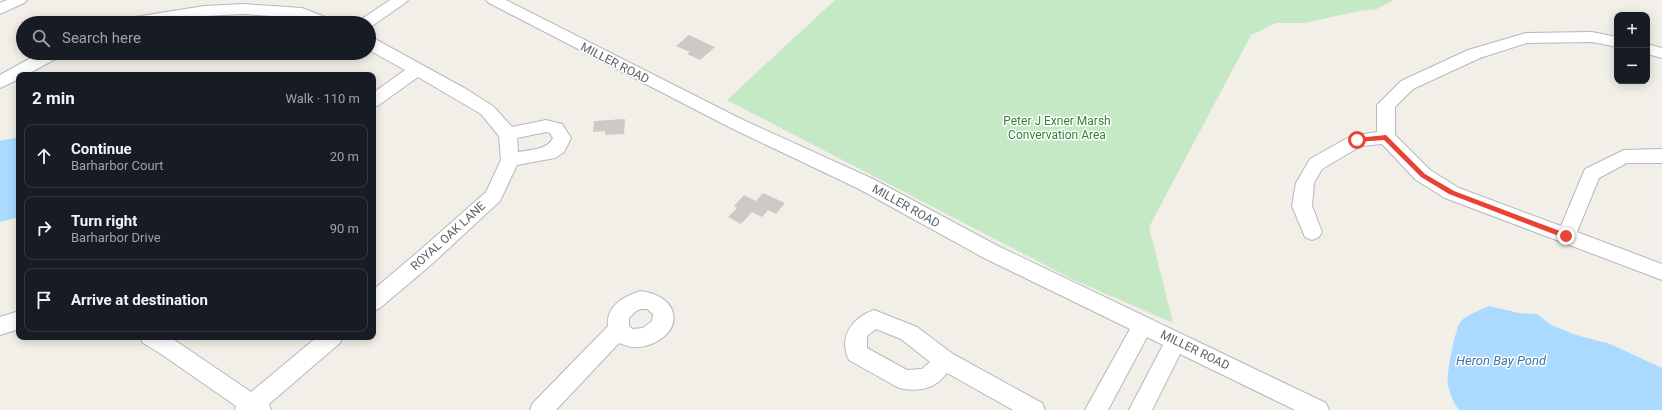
<!DOCTYPE html>
<meta charset="utf-8">
<style>
:root{--surface:#171b24;--page:#242831;--text:#f1f3f6;--muted:#9ea1a6;--line:#363941}
body{margin:0;font-family:Roboto,sans-serif;background:var(--page);color:var(--text)}
.controls{position:absolute;right:12px;top:12px;display:grid;overflow:hidden;border-radius:8px;box-shadow:0 2px 10px #0003}
.controls button{width:36px;height:36px;display:grid;place-items:center;padding:0;border:0;border-bottom:1px solid var(--line);background:var(--surface);color:var(--text);font:20px sans-serif}
.stop{position:absolute;width:12px;height:12px;margin:-9px;border:3px solid #ea4335;border-radius:50%;background:#fff}
.stop.end{background:#ea4335;border-color:#fff;box-shadow:0 1px 4px #0008}
.list{margin:0;padding:0;list-style:none}
h2{display:flex;justify-content:space-between;align-items:center;height:52px;margin:0;padding:0 16px;font-size:17px}
h2 small{font-size:13px;font-weight:400;color:var(--muted)}
.list li{display:grid;grid-template-columns:26px 1fr auto;gap:12px;align-items:center;box-sizing:border-box;height:64px;margin:0 8px 8px;padding:0 8px;border:1px solid var(--line);border-radius:8px}
.list b{display:block;font-size:15px;white-space:nowrap}
.list p{margin:0;font-size:13px;white-space:nowrap;color:var(--muted)}
.list em{font-size:13px;font-style:normal;color:var(--muted)}
.icon{flex:none;width:22px;height:22px;fill:none;stroke:currentColor;stroke-width:2;stroke-linecap:round;stroke-linejoin:round}
.map{position:relative;flex:none;width:1662px;height:410px;overflow:hidden}
.search{position:absolute;background:var(--surface);box-shadow:0 2px 10px #0003;left:16px;top:16px;width:360px;height:44px;display:flex;align-items:center;gap:10px;box-sizing:border-box;padding:0 14px;border-radius:22px;color:var(--muted);font-size:15px}
.panel{position:absolute;background:var(--surface);box-shadow:0 2px 10px #0003;left:16px;top:72px;width:360px;height:268px;border-radius:8px}
.map>svg:first-child{display:block}
</style>
<div class="map">
<svg width="1662" height="410" viewBox="0 0 1662 410">
<rect width="100%" height="100%" fill="#f1efe8"/>
<path fill="#c5e8c5" d="M835 0H1394L1377 9 1359 11 1305 23H1276L1251 35 1149 227 1173 323 1072 279 727 100Z"/>
<g fill="#aadaff">
<path d="M19 137V217L0 222V141Z"/>
<path d="M1489 306 1519 313 1537 314 1551 325 1576 335 1610 344 1662 368V410H1459C1453 403 1450 393 1448 385 1446 375 1455 328 1461 321 1468 314 1481 310 1489 306Z"/>
</g>
<g fill="#cccac5">
<path d="M689 35 715 47 700 60 687 54 690 52 676 46Z"/>
<path d="M625 119 624 134 605 135V131L593 132 594 121Z"/>
<path d="M763 193 785 203 776 214 768 210 762 217 752 212 741 224 728 217 737 208 734 206 744 195 756 201Z"/>
</g>
<g fill="none" stroke-linecap="round" stroke-linejoin="round">
<defs>
<g id="minor">
<path d="M7 0H27L24 3 0 14V3Z"/>
<path d="M390 0H408L405 3 372 26 369 27V23H358L360 20Z"/>
<path d="M486 0H506L743 120 873 179 998 246 1326 403 1329 410H1295L1180 354 1152 410H1129L1163 345 1147 337 1108 410H1085L1130 329 984 258 859 189 731 128 489 3Z"/>
<path d="M243 4 302 8 333 20 335 23H313L300 18 243 14 204 16 159 23H121L123 20 129 18 204 6Z"/>
<path d="M1592 32 1617 37V47L1592 42 1527 43 1480 58 1413 89 1395 107V135L1430 170 1459 188 1561 226 1585 169 1624 150 1662 149V163H1627L1599 178 1577 232 1662 264V280L1445 198 1416 180 1382 144 1361 146 1322 169 1314 183 1312 206 1322 232 1319 237 1312 240 1305 237 1292 206 1296 183 1310 159 1351 136 1377 132V105L1401 81 1468 50 1526 33Z"/>
<path d="M369 38 375 39 466 89 493 106 512 127 546 120 562 124 571 138 564 152 555 158 517 165 500 201 433 263 380 308 373 311V290L419 251 486 192 501 160 499 136 481 114 418 77 379 105 373 107V93L405 70 369 50ZM546 132 550 133 553 138C547 150 530 150 518 152L517 138Z"/>
<path d="M1647 44 1662 48V58L1647 54Z"/>
<path d="M40 53H61L59 57 26 75H19V79L0 88V75Z"/>
<path d="M640 291C679 295 687 331 649 345 645 346 639 348 634 347 629 347 624 345 619 343L556 410H530L533 403 608 326C606 306 623 297 640 291ZM641 309H647L653 314 652 321 643 328 633 329 629 326V318L636 311Z"/>
<path d="M874 310 917 327 953 354 1042 403 1045 410H1013L947 373C943 377 940 382 935 384 926 391 907 391 897 387L849 360C838 337 852 318 874 310ZM876 329 901 339 930 362 922 369 907 370 867 348V336Z"/>
<path d="M19 311V329L0 335V317Z"/>
<path d="M140 337H170L251 392 317 337H343L340 343 269 404 271 410H235L236 406 161 354 143 343Z"/>
</g>
</defs>
<use href="#minor" stroke="#b5b8bc" stroke-width="2"/>
<use href="#minor" fill="#fff" fill-rule="evenodd"/>
</g>
<path fill="#ea4335" d="M1386 135 1425 174 1454 191 1568 234V238H1564L1449 194 1421 177 1384 140 1357 142 1354 140 1357 138Z"/>
<g text-anchor="middle" stroke-width="3" stroke-linejoin="round" paint-order="stroke">
<g font-size="12" fill="#5f6368" stroke="#fff">
<text transform="translate(615 63) rotate(27)" y="4">MILLER ROAD</text>
<text transform="translate(906 206) rotate(29)" y="4">MILLER ROAD</text>
<text transform="translate(448 236) rotate(-42)" y="4">ROYAL OAK LANE</text>
<text transform="translate(1195 350) rotate(26)" y="4">MILLER ROAD</text>
</g>
<g font-size="12" fill="#348238" stroke="#fff">
<text x="1057" y="125">Peter J Exner Marsh<tspan x="1057" dy="14">Convervation Area</tspan></text>
</g>
<g font-size="13" font-style="italic" fill="#4174aa" stroke="#fff">
<text x="1501" y="365">Heron Bay Pond</text>
</g>
</g>
</svg>
<div class="controls">
<button>+</button>
<button>−</button>
</div>
<div class="stop" style="left:1357px;top:140px"></div>
<div class="stop end" style="left:1566px;top:236px"></div>
<div class="search"><svg class="icon" aria-label="search" viewBox="0 0 24 24"><circle cx="10" cy="10" r="6"/><path d="M15 15l6 6"/></svg>Search here</div>
<section class="panel">
<h2>2 min<small>Walk · 110 m</small></h2>
<ul class="list">
<li><svg class="icon" aria-label="ahead" viewBox="0 0 24 24"><path d="M12 20V5M6 11l6-6 6 6"/></svg><div><b>Continue</b><p>Barharbor Court</p></div><em>20 m</em></li>
<li><svg class="icon" aria-label="right" viewBox="0 0 24 24"><path d="M7 20v-9h11M14 6l5 5-5 5"/></svg><div><b>Turn right</b><p>Barharbor Drive</p></div><em>90 m</em></li>
<li><svg class="icon" aria-label="arrive" viewBox="0 0 24 24"><path d="M6 21V4h12l-3 4 3 4H6"/></svg><div><b>Arrive at destination</b></div></li>
</ul>
</section>
</div>
